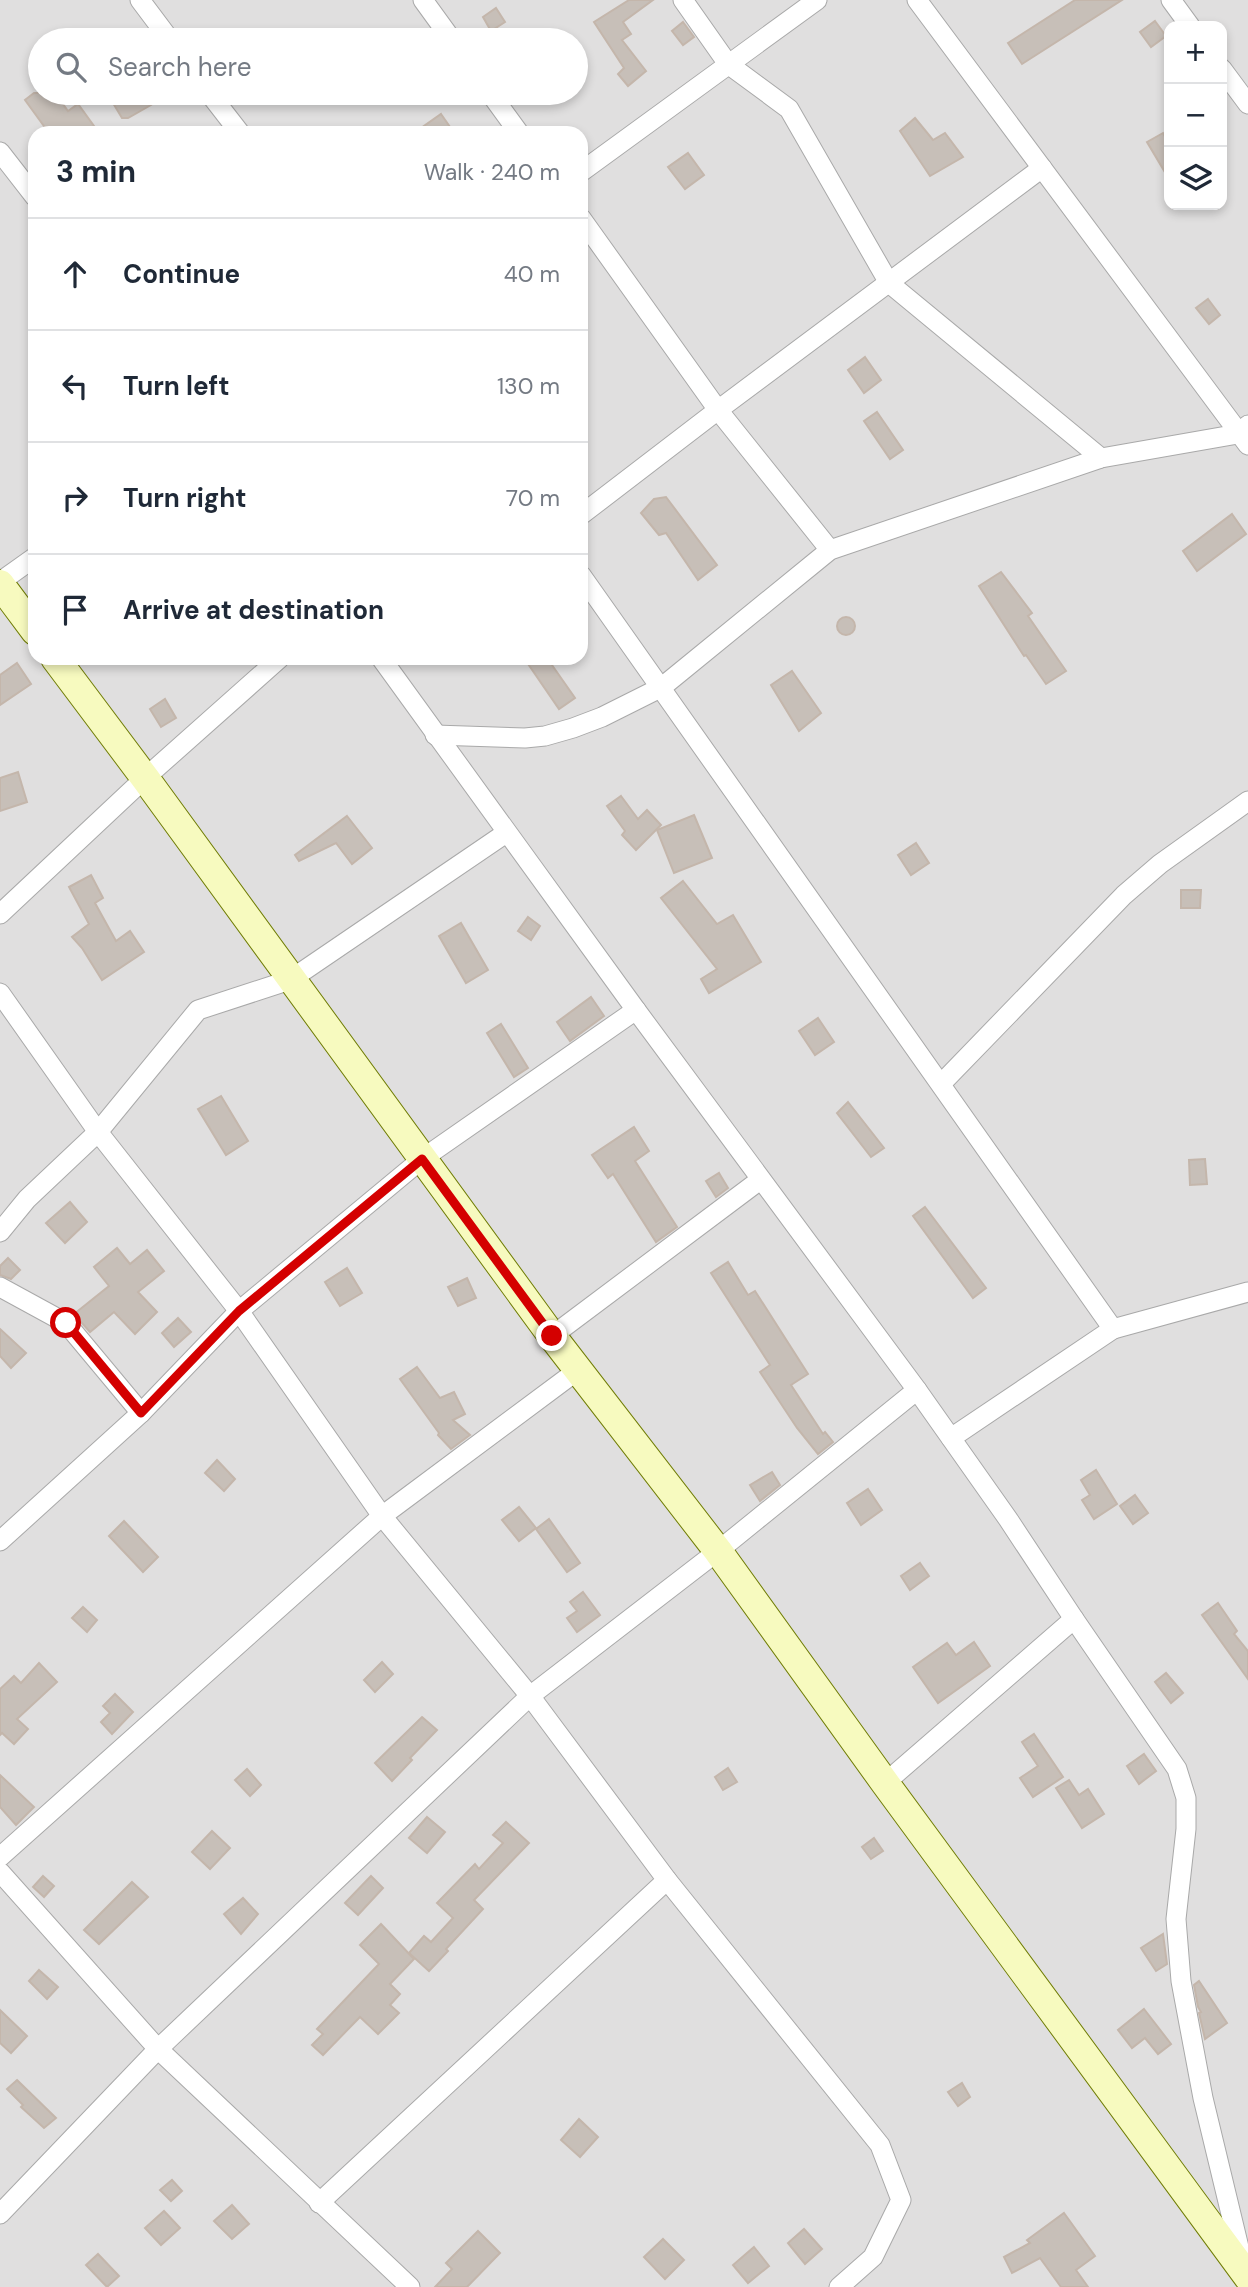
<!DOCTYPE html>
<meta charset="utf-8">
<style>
:root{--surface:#fff;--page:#f6f6f7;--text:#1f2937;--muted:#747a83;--line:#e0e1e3}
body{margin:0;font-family:"DM Sans",sans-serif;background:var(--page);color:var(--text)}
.controls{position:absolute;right:21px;top:21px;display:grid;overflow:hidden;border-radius:14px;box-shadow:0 4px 10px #0003}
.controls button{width:63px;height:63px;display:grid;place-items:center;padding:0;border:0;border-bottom:2px solid var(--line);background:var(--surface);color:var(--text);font:35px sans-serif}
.stop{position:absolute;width:21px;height:21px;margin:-16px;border:5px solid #d40000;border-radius:50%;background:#fff}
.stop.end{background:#d40000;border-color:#fff;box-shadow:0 2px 7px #0008}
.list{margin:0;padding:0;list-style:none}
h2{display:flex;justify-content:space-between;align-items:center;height:91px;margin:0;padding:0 28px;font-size:30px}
h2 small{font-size:23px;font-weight:400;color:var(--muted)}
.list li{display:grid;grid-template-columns:46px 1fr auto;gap:21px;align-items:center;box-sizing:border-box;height:112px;padding:0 28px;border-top:2px solid var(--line)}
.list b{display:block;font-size:26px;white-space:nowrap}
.list em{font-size:23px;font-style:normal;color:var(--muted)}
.icon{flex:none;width:38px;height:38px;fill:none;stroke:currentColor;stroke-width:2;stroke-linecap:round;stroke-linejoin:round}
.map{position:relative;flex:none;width:1248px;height:2287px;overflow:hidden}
.search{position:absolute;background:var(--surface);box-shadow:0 4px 10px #0003;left:28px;top:28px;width:560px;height:77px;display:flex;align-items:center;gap:18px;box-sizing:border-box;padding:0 24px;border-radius:38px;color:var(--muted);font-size:26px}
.panel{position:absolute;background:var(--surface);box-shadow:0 4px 10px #0003;left:28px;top:126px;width:560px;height:539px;border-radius:21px}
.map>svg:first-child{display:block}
</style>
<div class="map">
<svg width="1248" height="2287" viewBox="0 0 1248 2287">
<rect width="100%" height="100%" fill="#f2efe9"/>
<path fill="#e0dfdf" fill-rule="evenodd" d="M0 0H1248V2287H0ZM1169 26H1222V205H1169ZM40 40H576V93H40ZM35 133H581V658H35Z"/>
<g fill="#c7bfb8" stroke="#c4b6ab" stroke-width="2">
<path d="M629 0H653L623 22 631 34 622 40 646 71 628 86 618 74 624 68 594 22Z"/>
<path d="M1075 0H1122L1022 64 1008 43Z"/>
<path d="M496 8 505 22 491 31 483 17Z"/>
<path d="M1155 21 1166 36 1151 47 1140 32Z"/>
<path d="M683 22 694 37 683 45 672 31Z"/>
<path d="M34 93H55L68 111 78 104 94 126 84 133H49L25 100Z"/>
<path d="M107 93H144L151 105 128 118H122Z"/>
<path d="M441 114 450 127 441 133H414Z"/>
<path d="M915 118 933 140 945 133 963 157 930 176 900 131Z"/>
<path d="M1163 133 1169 144V179L1147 142Z"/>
<path d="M688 153 704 175 685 189 668 167Z"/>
<path d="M1208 299 1220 315 1209 324 1196 308Z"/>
<path d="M865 357 881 380 864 393 848 370Z"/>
<path d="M877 412 903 450 890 459 864 421Z"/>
<path d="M666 497 717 565 698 580 666 533 659 535 641 513 654 499Z"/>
<path d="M1232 514 1246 534 1197 571 1183 551Z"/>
<path d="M1001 572 1032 613 1028 616 1066 671 1046 684 1026 655 1024 656 979 586Z"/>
<circle cx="846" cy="626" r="9"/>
<path d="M524 658H547L575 698 559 709Z"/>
<path d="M17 663 31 684 0 705V675Z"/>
<path d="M792 671 821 713 799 731 771 685Z"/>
<path d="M165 699 176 718 161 727 150 709Z"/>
<path d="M18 772 27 802 0 811V778Z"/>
<path d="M621 796 638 819 647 810 661 825 636 850 622 835 625 831 607 806Z"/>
<path d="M694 815 712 858 674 873 657 830Z"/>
<path d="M347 816 372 848 352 864 336 843 299 861 295 855Z"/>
<path d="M916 843 929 863 911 875 898 855Z"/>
<path d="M91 875 103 898 95 903 116 941 130 931 144 952 102 980 82 948 72 937 89 924 69 887Z"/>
<path d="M683 881 717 924 733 915 761 962 709 993 701 979 717 969 661 898Z"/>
<path d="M1181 890H1201L1200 908H1181Z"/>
<path d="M528 917 540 926 531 940 518 931Z"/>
<path d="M461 923 488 970 466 983 439 936Z"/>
<path d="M591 997 604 1016 570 1041 557 1022Z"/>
<path d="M818 1018 834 1042 815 1055 799 1031Z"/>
<path d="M501 1024 528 1068 514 1077 487 1033Z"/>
<path d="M221 1096 248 1141 226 1155 198 1109Z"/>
<path d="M848 1102 884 1148 871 1157 837 1113Z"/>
<path d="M634 1127 649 1151 635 1161 677 1227 656 1242 613 1174 608 1178 592 1155Z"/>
<path d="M1205 1159 1207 1184 1190 1185 1189 1160Z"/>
<path d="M719 1173 728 1188 716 1197 706 1181Z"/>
<path d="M70 1202 87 1222 65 1243 46 1223Z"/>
<path d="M925 1207 986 1288 973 1298 913 1216Z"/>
<path d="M117 1248 130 1264 147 1250 164 1271 138 1292 157 1312 135 1334 114 1312 90 1332 74 1314 109 1286 94 1267Z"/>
<path d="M8 1258 20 1270 11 1279 0 1275V1266Z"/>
<path d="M728 1262 748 1295 755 1291 808 1374 791 1385 823 1434 825 1432 833 1442 818 1454 797 1428 760 1372 770 1365 711 1273Z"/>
<path d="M347 1268 362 1293 340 1306 325 1282Z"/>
<path d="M467 1278 476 1298 458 1306 448 1287Z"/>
<path d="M178 1318 191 1332 174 1347 162 1333Z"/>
<path d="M0 1329 26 1353 11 1368 0 1356Z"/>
<path d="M417 1367 440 1398 454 1392 465 1414 453 1420 470 1435 451 1449 438 1435 439 1433 400 1379Z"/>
<path d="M217 1460 235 1479 224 1491 205 1473Z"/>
<path d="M1096 1470 1117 1504 1094 1519 1082 1500 1090 1495 1081 1480Z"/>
<path d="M772 1472 780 1485 760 1501 750 1485Z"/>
<path d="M868 1489 882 1510 861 1525 847 1503Z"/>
<path d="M1135 1495 1148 1513 1133 1524 1120 1506Z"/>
<path d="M519 1507 536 1528 519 1541 502 1520Z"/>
<path d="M549 1519 580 1563 567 1572 536 1529Z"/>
<path d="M124 1521 158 1557 143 1572 109 1536Z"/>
<path d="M920 1563 929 1576 910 1590 901 1576Z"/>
<path d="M583 1592 600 1615 577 1632 567 1618 577 1611 570 1602Z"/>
<path d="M1218 1603 1237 1631 1234 1634 1248 1651V1679L1202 1615Z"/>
<path d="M83 1607 97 1620 87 1632 72 1618Z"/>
<path d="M974 1642 990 1666 938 1703 913 1667 947 1643 956 1655Z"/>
<path d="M382 1662 393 1674 375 1692 364 1680Z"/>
<path d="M39 1663 57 1682 17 1719 28 1729 14 1744 2 1733 0 1735V1689L14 1676 21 1683Z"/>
<path d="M1166 1673 1183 1693 1171 1703 1155 1682Z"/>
<path d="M115 1694 133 1712 112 1734 101 1722 110 1713 103 1706Z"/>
<path d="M422 1717 437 1730 410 1758 412 1760 392 1781 375 1763Z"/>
<path d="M1034 1734 1063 1777 1033 1797 1020 1778 1038 1766 1022 1742Z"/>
<path d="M1144 1754 1156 1771 1139 1784 1127 1766Z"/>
<path d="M728 1768 737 1782 723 1790 715 1777Z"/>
<path d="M247 1769 261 1785 250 1796 235 1780Z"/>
<path d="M0 1775 34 1807 16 1825 0 1807Z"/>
<path d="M1069 1780 1079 1795 1088 1789 1104 1814 1082 1828 1056 1788Z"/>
<path d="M427 1817 445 1832 427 1853 409 1838Z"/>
<path d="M506 1822 529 1843 474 1900 483 1909 446 1949 448 1951 429 1971 409 1953 424 1936 431 1942 453 1918 437 1903 475 1864 479 1869 503 1843 493 1835Z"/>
<path d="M212 1831 230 1848 210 1869 192 1852Z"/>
<path d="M874 1838 883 1851 871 1859 862 1847Z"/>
<path d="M43 1876 54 1886 44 1897 33 1887Z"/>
<path d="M371 1876 383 1888 358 1915 345 1903Z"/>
<path d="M132 1882 148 1897 99 1944 84 1930Z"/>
<path d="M243 1898 258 1914 241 1934 224 1914Z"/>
<path d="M381 1924 414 1959 390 1984 400 1994 390 2005 399 2013 378 2034 360 2017 323 2055 312 2045 323 2034 317 2029 379 1964 360 1945Z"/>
<path d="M1163 1934 1167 1964 1156 1971 1141 1948Z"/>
<path d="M39 1970 58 1987 47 1999 29 1981Z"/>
<path d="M1199 1981 1227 2023 1205 2039 1199 2013 1201 2012 1198 2007 1194 1985Z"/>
<path d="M1144 2009 1171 2044 1158 2054 1145 2038 1132 2048 1118 2030Z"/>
<path d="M0 2010 27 2036 11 2053 0 2043Z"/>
<path d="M17 2080 56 2118 44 2128 21 2107 23 2105 7 2089Z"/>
<path d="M962 2083 970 2097 958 2106 948 2092Z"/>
<path d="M579 2119 598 2137 580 2157 561 2140Z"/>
<path d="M172 2180 182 2191 171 2201 160 2190Z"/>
<path d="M232 2205 249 2224 232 2239 214 2221Z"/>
<path d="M164 2211 180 2228 161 2245 145 2228Z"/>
<path d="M1064 2213 1095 2256 1076 2270 1088 2287H1061L1040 2258 1012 2273 1004 2257 1030 2243 1027 2240Z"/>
<path d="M804 2229 822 2249 805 2264 788 2243Z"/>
<path d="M478 2231 500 2253 467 2287H435L452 2269 446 2263Z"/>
<path d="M663 2239 684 2260 665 2279 644 2257Z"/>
<path d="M754 2247 769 2266 748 2283 733 2265Z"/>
<path d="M98 2254 119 2276 107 2287 86 2265Z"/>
</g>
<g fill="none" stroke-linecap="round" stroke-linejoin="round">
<defs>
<g id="street">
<path d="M140 0 170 40"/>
<path d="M423 0 452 40"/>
<path d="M683 0 728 64 789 109 889 283 1101 458"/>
<path d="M917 0 1248 445"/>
<path d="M1171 0 1190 26"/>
<path d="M1222 69 1248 104"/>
<path d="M209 93 240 133"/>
<path d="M490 93 519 133"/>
<path d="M0 152 35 197"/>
<path d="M581 172 817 0"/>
<path d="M581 218 718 410 830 550"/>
<path d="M581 515 718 410 1042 168"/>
<path d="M581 575 1113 1329 951 1438"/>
<path d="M0 582 35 557"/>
<path d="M381 658 636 1010 917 1390 1008 1519 1074 1619 1177 1769 1186 1798V1829L1176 1919 1181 1981 1203 2098 1243 2264"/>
<path d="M435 735 525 738 545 736 573 728 602 717 662 687 830 550 1101 458 1238 434 1248 425"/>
<path d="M0 914 145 778 280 658"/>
<path d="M0 993 98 1132 239 1311 382 1516 530 1696 667 1880 880 2145 901 2200 873 2257 839 2287"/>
<path d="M941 1084 1124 895 1160 864 1248 801"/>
<path d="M0 1232 27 1199 98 1132 198 1010 290 980 506 833"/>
<path d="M0 1287 66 1323 141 1413"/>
<path d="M1113 1329 1248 1292"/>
<path d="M552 1336 760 1180"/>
<path d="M0 1541 141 1413 239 1311 422 1159 636 1010"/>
<path d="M885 1783 1074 1619"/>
<path d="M0 1857 382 1516 578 1370"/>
<path d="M0 1872 158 2049 410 2287"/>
<path d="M319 2203 667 1880"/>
<path d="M0 2214 158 2049 530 1696 718 1551 917 1390"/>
</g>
<g id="secondary">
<path d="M0 584 35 631"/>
<path d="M55 658 145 778 552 1336 718 1551 885 1783 1248 2277"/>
</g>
</defs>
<use href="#street" stroke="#a9a9a9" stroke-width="21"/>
<use href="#secondary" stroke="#707d05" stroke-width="30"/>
<use href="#street" stroke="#fff" stroke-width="19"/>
<use href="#secondary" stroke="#f7fabf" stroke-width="28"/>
</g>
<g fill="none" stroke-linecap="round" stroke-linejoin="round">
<path stroke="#d40000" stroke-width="9" d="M66 1323 141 1413 239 1311 422 1159 552 1336"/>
</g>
</svg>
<div class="controls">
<button>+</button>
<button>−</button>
<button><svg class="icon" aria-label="layers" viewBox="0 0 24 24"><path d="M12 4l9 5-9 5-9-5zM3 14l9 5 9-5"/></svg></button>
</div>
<div class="stop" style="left:66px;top:1323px"></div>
<div class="stop end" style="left:552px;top:1336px"></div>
<div class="search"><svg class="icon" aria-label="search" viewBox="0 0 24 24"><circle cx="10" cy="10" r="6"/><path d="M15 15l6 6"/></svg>Search here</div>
<section class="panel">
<h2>3 min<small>Walk · 240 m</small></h2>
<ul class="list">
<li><svg class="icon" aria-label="ahead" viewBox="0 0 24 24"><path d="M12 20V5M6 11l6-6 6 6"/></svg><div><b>Continue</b></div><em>40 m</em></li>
<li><svg class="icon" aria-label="left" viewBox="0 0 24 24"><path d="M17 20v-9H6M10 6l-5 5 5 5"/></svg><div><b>Turn left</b></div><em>130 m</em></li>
<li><svg class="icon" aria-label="right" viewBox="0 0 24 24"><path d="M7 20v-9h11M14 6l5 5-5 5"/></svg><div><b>Turn right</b></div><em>70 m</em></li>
<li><svg class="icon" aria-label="arrive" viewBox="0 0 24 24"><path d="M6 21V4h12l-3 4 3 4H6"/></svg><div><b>Arrive at destination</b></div></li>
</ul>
</section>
</div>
